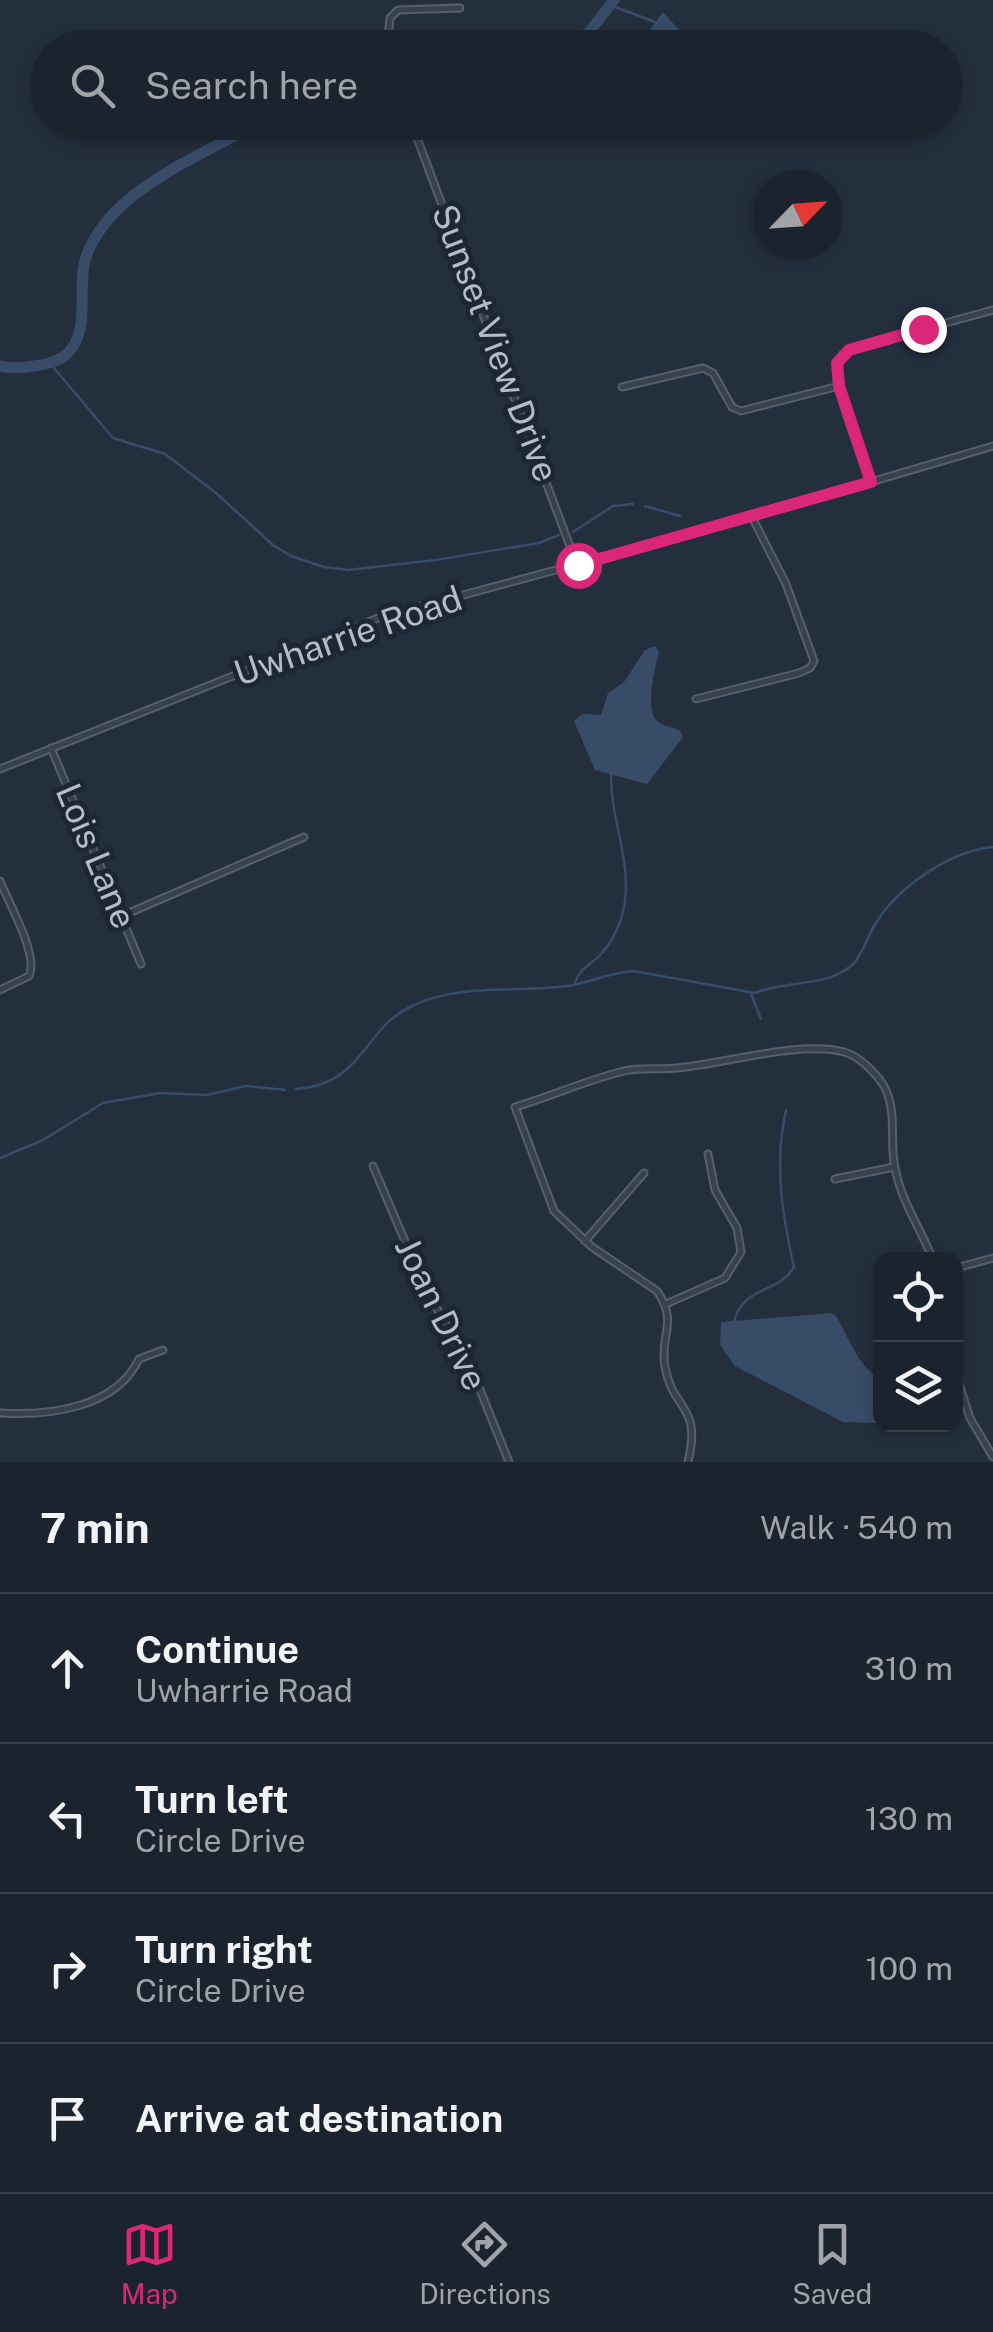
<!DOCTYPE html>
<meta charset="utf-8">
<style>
:root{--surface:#1b232e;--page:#242b36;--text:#f1f3f6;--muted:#a0a4aa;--line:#39404a;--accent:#db2777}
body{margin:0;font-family:"Public Sans",sans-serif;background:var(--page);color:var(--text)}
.controls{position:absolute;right:30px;bottom:30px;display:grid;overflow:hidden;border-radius:20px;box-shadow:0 5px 15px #0003}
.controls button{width:90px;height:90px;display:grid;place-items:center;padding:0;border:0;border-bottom:2px solid var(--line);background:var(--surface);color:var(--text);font:50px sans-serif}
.compass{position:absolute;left:753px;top:170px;width:90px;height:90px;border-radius:50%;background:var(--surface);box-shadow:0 5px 15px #0003;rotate:65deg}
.stop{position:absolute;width:30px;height:30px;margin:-22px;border:8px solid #db2777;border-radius:50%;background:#fff}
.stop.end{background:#db2777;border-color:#fff;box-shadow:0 2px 10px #0008}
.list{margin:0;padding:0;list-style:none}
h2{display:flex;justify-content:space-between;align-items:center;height:130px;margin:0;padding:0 40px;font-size:42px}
h2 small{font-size:32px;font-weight:400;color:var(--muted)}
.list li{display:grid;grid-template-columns:65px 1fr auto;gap:30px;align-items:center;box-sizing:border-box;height:150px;padding:0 40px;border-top:2px solid var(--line)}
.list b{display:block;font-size:38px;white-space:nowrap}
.list p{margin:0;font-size:32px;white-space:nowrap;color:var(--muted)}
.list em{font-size:32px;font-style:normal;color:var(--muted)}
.icon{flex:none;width:55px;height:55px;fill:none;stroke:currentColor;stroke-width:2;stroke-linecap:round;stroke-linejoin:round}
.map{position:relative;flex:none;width:993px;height:1462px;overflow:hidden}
.search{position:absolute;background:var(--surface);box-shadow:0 5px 15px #0003;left:30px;right:30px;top:30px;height:110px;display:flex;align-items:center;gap:25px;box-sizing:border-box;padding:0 35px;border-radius:55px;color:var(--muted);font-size:38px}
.sheet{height:730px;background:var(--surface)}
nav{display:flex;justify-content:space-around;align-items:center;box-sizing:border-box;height:140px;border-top:2px solid var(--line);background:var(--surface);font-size:28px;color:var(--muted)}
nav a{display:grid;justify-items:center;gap:5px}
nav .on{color:var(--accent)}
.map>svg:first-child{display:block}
</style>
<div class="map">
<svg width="993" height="1462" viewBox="0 0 993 1462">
<rect width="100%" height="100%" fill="#242f3e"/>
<g fill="#394c67">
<path d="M663 12 694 47H647L640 43Z"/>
<path d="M655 646 659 652C655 668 645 705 656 720 661 726 672 727 679 730L683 737 647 784 595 770 574 721 582 714 601 715 608 693 624 682 645 650Z"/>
<path d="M831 1313 836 1316C849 1337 857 1366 880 1379V1423L843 1422 735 1366 720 1345 721 1322Z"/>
</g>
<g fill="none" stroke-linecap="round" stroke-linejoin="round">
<g stroke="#394c67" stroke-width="2.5">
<path d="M610 5 655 22"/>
<path d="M590 31 594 48"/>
<path d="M49 362 113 438 165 454 216 493 273 545 291 556 324 567 348 570 436 560 539 543 559 535"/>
<path d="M645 506 680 516"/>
<path d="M573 532 613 506 633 504"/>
<path d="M575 983C580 967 590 966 600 955 609 946 616 933 620 922 638 873 610 823 611 775"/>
<path d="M751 994 761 1019"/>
<path d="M296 1089C365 1084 362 1029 412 1006 461 982 521 994 573 985 594 981 612 972 634 971L755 993C785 980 824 988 851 966 861 958 867 938 874 926 896 889 948 851 993 847"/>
<path d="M0 1158 43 1140 103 1103 160 1093 207 1095 246 1086 285 1090"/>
<path d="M734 1322C743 1285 779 1294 794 1267 782 1214 774 1163 786 1110"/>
</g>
<g stroke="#394c67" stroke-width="11">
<path d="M382 48H383"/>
<path d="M570 48 590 31 614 0"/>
<path d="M0 366C16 370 54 366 67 354 92 330 76 287 86 257 109 190 203 155 260 122"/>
</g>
<defs>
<g id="minor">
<path d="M387 48 390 18 398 10 460 8"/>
<path d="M411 122 577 565"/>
<path d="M622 387 703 368 713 373 732 407 741 411 839 386"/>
<path d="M871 482C862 454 827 380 842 355L858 347 993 310"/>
<path d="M696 699 799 673 810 668 814 661 786 584 752 517"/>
<path d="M51 748 141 964"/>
<path d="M0 769 378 618 752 517 993 446"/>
<path d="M0 881C9 904 39 955 29 976L0 990"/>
<path d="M122 916 304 837"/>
<path d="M373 1166 424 1286 472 1370 509 1462"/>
<path d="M835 1179 894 1167"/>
<path d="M585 1241 644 1173"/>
<path d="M956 1268 993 1258"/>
<path d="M666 1304 725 1278 741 1252 737 1228 715 1190 708 1154"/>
<path d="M956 1375 970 1418 993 1457"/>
<path d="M0 1413C49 1416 116 1408 139 1359L163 1350"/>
<path d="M688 1462C702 1403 673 1412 665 1367 659 1335 679 1323 657 1291L592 1247 554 1211 515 1107C552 1096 587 1080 624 1071 641 1067 660 1070 677 1068 723 1064 802 1040 844 1052 859 1056 876 1073 884 1086 898 1113 889 1140 895 1168 901 1201 921 1229 933 1260"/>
</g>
</defs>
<use href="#minor" stroke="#565f6c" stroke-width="9"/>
<use href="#minor" stroke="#38414e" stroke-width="5"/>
</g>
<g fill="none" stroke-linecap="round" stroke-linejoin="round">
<path stroke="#db2777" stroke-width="12" d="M578 565 871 482 839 386 837 363 849 350 923 329"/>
</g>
<g text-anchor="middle" stroke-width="10" stroke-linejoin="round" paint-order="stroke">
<g font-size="35" fill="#b4bcc9" stroke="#1d2633">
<text transform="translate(495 343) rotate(69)" y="12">Sunset View Drive</text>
<text transform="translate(348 636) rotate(-19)" y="12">Uwharrie Road</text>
<text transform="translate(96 856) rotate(67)" y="12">Lois Lane</text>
<text transform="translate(441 1314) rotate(64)" y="12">Joan Drive</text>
</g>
</g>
</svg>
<div class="controls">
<button><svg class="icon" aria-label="locate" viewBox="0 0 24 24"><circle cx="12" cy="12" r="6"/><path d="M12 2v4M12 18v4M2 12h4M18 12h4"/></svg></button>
<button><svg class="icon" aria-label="layers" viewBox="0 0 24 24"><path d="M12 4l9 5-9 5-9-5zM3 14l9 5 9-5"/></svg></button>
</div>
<svg class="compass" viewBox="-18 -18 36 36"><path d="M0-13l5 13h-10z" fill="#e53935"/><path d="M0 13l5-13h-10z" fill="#a0a4aa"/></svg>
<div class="stop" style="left:578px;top:565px"></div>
<div class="stop end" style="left:923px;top:329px"></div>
<div class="search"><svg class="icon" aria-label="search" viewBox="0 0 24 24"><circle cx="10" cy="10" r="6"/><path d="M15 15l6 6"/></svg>Search here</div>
</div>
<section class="sheet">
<h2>7 min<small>Walk · 540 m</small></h2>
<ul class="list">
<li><svg class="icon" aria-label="ahead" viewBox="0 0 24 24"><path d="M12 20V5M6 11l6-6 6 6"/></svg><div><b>Continue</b><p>Uwharrie Road</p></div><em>310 m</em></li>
<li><svg class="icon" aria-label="left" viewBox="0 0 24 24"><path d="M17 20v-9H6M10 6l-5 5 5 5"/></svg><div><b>Turn left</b><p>Circle Drive</p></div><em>130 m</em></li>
<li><svg class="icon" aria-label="right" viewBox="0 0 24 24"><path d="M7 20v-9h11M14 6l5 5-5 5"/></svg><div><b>Turn right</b><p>Circle Drive</p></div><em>100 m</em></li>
<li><svg class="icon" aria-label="arrive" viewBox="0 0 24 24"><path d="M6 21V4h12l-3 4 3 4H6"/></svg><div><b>Arrive at destination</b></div></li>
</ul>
</section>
<nav>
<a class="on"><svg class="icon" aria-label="map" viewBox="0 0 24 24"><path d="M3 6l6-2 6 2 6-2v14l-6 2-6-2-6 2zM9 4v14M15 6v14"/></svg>Map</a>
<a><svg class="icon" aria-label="directions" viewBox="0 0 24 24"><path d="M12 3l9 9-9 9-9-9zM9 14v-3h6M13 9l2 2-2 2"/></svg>Directions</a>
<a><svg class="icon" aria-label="saved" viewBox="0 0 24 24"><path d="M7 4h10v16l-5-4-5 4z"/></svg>Saved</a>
</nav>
